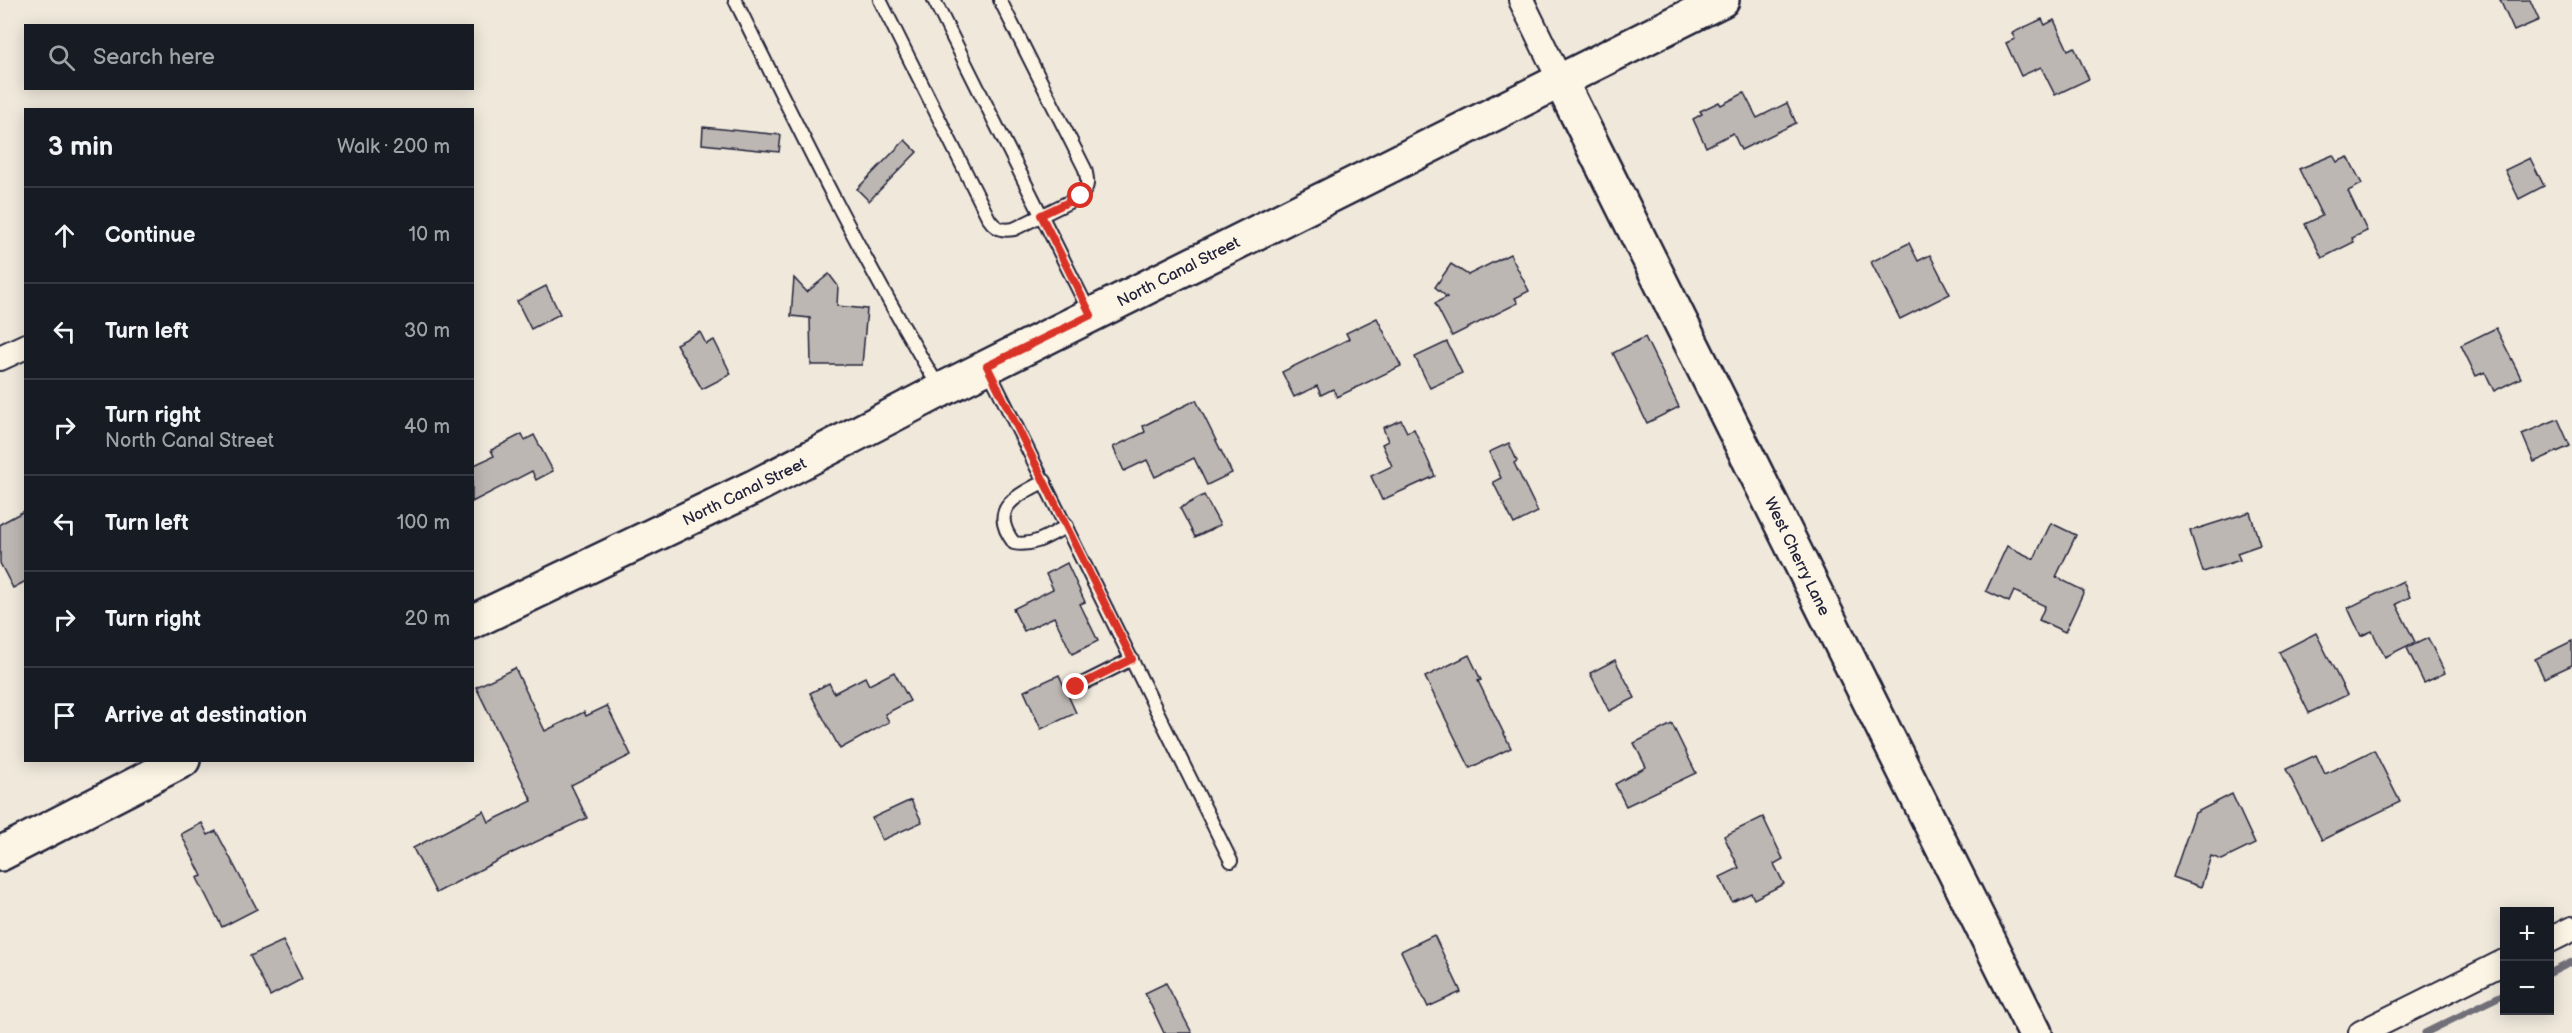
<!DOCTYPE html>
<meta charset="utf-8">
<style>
:root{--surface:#171b24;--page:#242831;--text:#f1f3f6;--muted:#9ea1a6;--line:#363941}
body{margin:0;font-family:"Balsamiq Sans",sans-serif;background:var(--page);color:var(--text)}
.controls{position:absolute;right:18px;bottom:18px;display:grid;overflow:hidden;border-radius:0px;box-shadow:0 3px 15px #0003}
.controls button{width:54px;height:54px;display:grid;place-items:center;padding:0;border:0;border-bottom:2px solid var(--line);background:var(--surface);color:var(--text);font:30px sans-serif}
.stop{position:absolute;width:18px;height:18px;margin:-14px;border:4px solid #d93025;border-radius:50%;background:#fff}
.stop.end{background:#d93025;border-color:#fff;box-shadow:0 2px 6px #0008}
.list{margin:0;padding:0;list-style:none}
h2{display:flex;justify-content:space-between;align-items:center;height:78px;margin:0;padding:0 24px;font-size:26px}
h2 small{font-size:20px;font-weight:400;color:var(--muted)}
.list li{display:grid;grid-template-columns:39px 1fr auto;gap:18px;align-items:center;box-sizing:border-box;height:96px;padding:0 24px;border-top:2px solid var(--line)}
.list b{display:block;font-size:22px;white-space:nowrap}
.list p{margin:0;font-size:20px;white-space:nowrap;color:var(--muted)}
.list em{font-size:20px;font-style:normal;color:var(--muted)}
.icon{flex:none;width:33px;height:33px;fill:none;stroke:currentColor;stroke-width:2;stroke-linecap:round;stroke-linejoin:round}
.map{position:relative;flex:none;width:2572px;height:1033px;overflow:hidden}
.search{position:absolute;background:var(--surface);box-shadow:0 3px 15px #0003;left:24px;top:24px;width:450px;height:66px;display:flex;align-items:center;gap:15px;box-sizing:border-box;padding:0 21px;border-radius:0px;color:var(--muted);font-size:22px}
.panel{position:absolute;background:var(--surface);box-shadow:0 3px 15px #0003;left:24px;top:108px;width:450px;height:654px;border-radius:0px}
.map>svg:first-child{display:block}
</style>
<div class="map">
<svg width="2572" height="1033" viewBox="0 0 2572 1033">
<rect width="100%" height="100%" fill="#efe8db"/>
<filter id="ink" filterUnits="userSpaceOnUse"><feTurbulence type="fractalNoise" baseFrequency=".0167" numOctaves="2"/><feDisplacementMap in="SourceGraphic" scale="12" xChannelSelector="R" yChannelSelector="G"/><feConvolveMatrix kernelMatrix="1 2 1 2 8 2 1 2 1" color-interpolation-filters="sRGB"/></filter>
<g filter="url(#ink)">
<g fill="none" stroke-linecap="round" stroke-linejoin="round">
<g stroke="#716f79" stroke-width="7">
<path d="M2550 973 2572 962"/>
<path d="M2425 1033 2504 994"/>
</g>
</g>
<g fill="#bcb7b3" stroke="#22223b" stroke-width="1.5">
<path d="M2500 0H2530L2539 20 2514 31Z"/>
<path d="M2042 19 2045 25 2054 20 2068 50 2074 47 2089 79 2055 95 2041 67 2021 76 2006 43 2015 39 2012 33Z"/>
<path d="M1744 93 1757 118 1787 103 1796 123 1741 150 1733 133 1706 147 1693 119 1702 114 1700 111 1719 102 1721 105Z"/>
<path d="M703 127 781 135 779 152 702 144Z"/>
<path d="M905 140 917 152 869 201 857 189Z"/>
<path d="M2333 155 2337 162 2348 157 2362 184 2348 191 2367 231 2352 238 2354 242 2322 258 2305 224 2322 216 2299 169Z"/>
<path d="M2530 158 2544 186 2519 199 2505 170Z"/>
<path d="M1909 243 1918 261 1930 255 1950 294 1900 319 1871 262Z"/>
<path d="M1510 254 1529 291 1515 298 1518 303 1452 336 1435 303 1447 297 1435 287 1451 264 1468 275Z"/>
<path d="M829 274 838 286 837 306 867 309 862 365H811L810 318 791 316 794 278 807 292Z"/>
<path d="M546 286 560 314 531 329 517 301Z"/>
<path d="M1377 318 1401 366 1337 397 1333 389 1321 395 1317 386 1294 397 1282 372 1349 339 1346 333Z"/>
<path d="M2496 328 2521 378 2494 391 2485 372 2476 376 2461 345Z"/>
<path d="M700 332 706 344 714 340 731 374 702 389 676 344Z"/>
<path d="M1645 337 1679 407 1647 423 1613 353Z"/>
<path d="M1447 342 1462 373 1430 388 1415 357Z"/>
<path d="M1196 400 1232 473 1207 485 1194 458 1155 477 1147 460 1124 471 1113 447 1145 432 1143 426Z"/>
<path d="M2558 419 2570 446 2534 462 2522 434Z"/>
<path d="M1401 420 1407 432 1414 429 1435 476 1382 500 1371 476 1392 466 1382 444 1388 441 1383 428Z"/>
<path d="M522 434 525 440 534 435 553 471 536 480 532 471 472 502V466L494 456 491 450Z"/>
<path d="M1509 443 1517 461 1514 463 1538 512 1514 524 1493 482 1501 478 1489 452Z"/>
<path d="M1204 495 1220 525 1195 537 1180 508Z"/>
<path d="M26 510V581L13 588 0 563V524Z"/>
<path d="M2250 512 2260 545 2237 553 2240 560 2203 572 2190 531Z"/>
<path d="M2051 523 2076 535 2056 577 2084 591 2065 632 2039 620 2045 606 2014 591 2009 602 1986 591 2007 546 2034 559Z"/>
<path d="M1067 563 1085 602 1080 604 1098 641 1072 654 1054 617 1024 631 1013 609 1053 589 1046 574Z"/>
<path d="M2403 581 2410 597 2396 604 2415 642 2385 657 2372 631 2361 636 2348 608Z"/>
<path d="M2316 633 2347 695 2309 713 2279 652Z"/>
<path d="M2428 638 2445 673 2424 683 2407 648Z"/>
<path d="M2572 641V665L2544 678 2535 659Z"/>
<path d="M1469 655 1481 680 1478 681 1511 748 1470 768 1425 677Z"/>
<path d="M1615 660 1635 698 1609 711 1590 673Z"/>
<path d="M515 668 545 731 584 712 586 716 607 706 631 755 571 785 587 818 510 854 436 893 413 848 484 811 489 822 532 801 476 687Z"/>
<path d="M894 672 910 701 885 714 889 722 840 749 810 693 829 683 834 693 865 677 869 685Z"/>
<path d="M1059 675 1076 713 1041 729 1024 691Z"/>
<path d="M1672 724 1696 773 1626 806 1615 784 1646 767 1634 743Z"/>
<path d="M2374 750 2400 802 2322 840 2286 769 2316 755 2325 774Z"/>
<path d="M2232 794 2255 844 2222 860 2211 856 2201 887 2173 877 2195 813Z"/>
<path d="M911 800 922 822 882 840 872 818Z"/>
<path d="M1763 817 1783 859 1774 864 1784 884 1754 899 1751 893 1732 902 1720 877 1739 868 1724 836Z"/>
<path d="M202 823 208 835 216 831 257 909 222 927 197 878 202 876 181 834Z"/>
<path d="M1434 935 1461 992 1428 1007 1401 951Z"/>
<path d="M283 941 302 979 270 996 250 956Z"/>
<path d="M1166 983 1192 1033H1164L1145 993Z"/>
</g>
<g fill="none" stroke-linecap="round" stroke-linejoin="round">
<defs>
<g id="lane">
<path d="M735 0C800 132 864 263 940 389"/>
<path d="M880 0 989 219C996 229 1002 231 1014 229L1081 196C1089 186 1088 181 1085 169L1000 0"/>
<path d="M934 0 1090 313"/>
<path d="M987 367 1231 861"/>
<path d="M1045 481C1017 496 987 508 1014 543 1034 547 1050 535 1067 526"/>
<path d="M1076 687 1132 659"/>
</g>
<g id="street">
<path d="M1521 0 1560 80"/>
<path d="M0 358 26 346"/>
<path d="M2550 940 2572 929"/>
<path d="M2361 1033 2504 962"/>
</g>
<path id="secondary" d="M1560 80 2035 1033"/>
<g id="primary">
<path d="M472 622 754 487 941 390 1722 0"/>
<path d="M0 854 183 760"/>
</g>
</defs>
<use href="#lane" stroke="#22223b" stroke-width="16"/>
<use href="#street" stroke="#22223b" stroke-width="28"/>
<use href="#secondary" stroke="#22223b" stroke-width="38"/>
<use href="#primary" stroke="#22223b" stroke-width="38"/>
<use href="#lane" stroke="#fcf5e5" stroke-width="12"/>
<use href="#street" stroke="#fcf5e5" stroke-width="24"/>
<use href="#secondary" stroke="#fcf5e5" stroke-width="33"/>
<use href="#primary" stroke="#fcf5e5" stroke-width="33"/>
</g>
</g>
<g fill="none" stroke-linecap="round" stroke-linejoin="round" filter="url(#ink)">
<path stroke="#d93025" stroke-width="8" d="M1076 687 1132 659 987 366 1091 315 1041 215 1081 196"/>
</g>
<g text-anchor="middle" stroke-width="5" stroke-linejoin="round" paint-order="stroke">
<g font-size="16" fill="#22223b" stroke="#fcf5e5">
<text transform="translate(1178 271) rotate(-27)" y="6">North Canal Street</text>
<text transform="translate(744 491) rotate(-26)" y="6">North Canal Street</text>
<text transform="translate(1798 556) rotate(64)" y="6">West Cherry Lane</text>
</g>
</g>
</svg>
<div class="controls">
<button>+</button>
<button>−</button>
</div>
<div class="stop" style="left:1081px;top:196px"></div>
<div class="stop end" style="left:1076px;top:687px"></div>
<div class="search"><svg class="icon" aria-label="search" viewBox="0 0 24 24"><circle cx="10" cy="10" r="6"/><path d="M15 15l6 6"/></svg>Search here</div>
<section class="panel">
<h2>3 min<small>Walk · 200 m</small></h2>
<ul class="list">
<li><svg class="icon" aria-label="ahead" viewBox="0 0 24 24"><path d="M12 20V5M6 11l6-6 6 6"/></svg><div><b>Continue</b></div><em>10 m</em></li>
<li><svg class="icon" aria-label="left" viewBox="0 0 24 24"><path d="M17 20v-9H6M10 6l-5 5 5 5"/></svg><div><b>Turn left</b></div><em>30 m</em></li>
<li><svg class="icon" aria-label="right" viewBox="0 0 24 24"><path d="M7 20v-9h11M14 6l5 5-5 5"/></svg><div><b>Turn right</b><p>North Canal Street</p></div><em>40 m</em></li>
<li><svg class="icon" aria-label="left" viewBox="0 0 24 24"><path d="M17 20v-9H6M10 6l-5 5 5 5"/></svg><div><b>Turn left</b></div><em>100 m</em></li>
<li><svg class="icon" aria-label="right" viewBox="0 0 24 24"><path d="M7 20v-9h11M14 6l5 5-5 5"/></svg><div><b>Turn right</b></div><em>20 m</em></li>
<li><svg class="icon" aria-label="arrive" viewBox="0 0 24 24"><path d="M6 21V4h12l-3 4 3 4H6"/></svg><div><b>Arrive at destination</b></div></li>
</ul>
</section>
</div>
